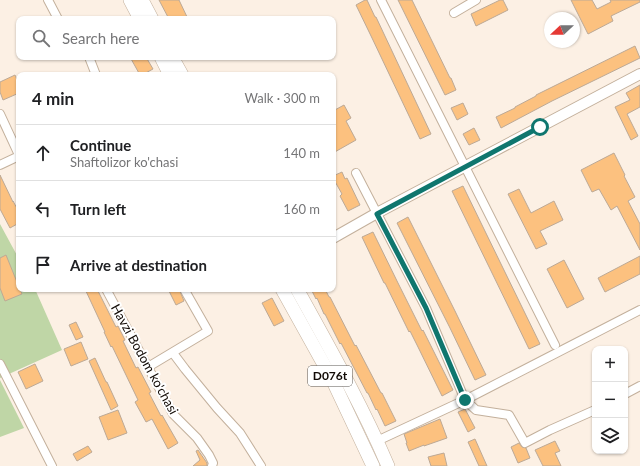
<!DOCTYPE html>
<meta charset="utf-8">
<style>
:root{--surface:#fff;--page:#f2f2f2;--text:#202124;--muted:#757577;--line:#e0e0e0}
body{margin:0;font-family:Lato,sans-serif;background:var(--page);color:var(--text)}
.controls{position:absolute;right:12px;bottom:12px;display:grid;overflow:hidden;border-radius:8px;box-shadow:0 1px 3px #0004}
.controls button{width:36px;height:36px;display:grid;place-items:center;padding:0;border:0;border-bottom:1px solid var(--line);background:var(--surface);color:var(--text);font:20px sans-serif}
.compass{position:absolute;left:544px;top:12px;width:36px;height:36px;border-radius:50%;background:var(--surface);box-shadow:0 1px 3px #0004;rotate:248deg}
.stop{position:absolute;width:12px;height:12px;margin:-9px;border:3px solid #0f766e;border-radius:50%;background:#fff}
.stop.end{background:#0f766e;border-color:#fff;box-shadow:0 1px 4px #0008}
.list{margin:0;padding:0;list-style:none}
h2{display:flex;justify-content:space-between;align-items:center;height:52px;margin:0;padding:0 16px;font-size:17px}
h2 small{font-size:13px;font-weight:400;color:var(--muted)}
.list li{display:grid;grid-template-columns:26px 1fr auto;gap:12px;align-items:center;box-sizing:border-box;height:56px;padding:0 16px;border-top:1px solid var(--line)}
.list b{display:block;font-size:15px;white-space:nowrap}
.list p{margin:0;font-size:13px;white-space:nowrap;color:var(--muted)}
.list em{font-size:13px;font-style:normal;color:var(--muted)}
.icon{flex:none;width:22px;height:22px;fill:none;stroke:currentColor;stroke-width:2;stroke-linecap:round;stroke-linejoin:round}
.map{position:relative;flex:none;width:640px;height:466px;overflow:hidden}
.search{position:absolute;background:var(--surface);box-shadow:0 1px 3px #0004;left:16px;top:16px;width:320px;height:44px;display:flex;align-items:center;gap:10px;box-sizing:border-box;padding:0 14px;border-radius:8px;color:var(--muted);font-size:15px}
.panel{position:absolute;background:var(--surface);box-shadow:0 1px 3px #0004;left:16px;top:72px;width:320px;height:220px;border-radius:8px}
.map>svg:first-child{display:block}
</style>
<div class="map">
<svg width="640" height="466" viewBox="0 0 640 466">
<rect width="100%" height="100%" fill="#fcf0e4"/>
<g fill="#bfd6a6">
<path d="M0 224 19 259V289H35L62 350 0 378Z"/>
<path d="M0 380 24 428 0 437Z"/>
</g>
<g fill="#fcc17f" stroke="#bca996">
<path d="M159 0H179L188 19H169Z"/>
<path d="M365 0H367L375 17H376L431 134 420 139 372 38 356 5Z"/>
<path d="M398 0H412L450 78H451L456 90 445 95Z"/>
<path d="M500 0H503L508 10 476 26 471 14Z"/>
<path d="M571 0H592L597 9 611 2 610 0H640V2L611 16 613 21 588 34Z"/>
<path d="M635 46 640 58 552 101 501 128 496 117 515 108V107L536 96V95Z"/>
<path d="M130 57H146L153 69 142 75H140Z"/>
<path d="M15 75 19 84V93L3 100 0 92V82Z"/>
<path d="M640 85V107L627 114 638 136 631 140 615 107 630 100 626 93Z"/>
<path d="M463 103 468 114 457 120 451 108Z"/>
<path d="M344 105 351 118 346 121 356 140 333 153V111Z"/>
<path d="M474 128 480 140 469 145 463 134Z"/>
<path d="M614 153 625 175 624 176 635 197 628 201 640 224V250L617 206 611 210 599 189 592 192 581 170Z"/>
<path d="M342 172 345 179 347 178 360 205 348 211 340 196 342 194 333 178V176Z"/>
<path d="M0 175 13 202V201L19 212V223L10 228 0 209Z"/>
<path d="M463 186 540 344 529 349 513 316 452 191Z"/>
<path d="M519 189 531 213 554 201 563 220 540 231 547 244 536 249 508 194Z"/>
<path d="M408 217 455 311 486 375 475 380 450 328 397 223Z"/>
<path d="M373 232 398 283 422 331 423 330 453 390 442 396 418 347 410 331 409 332 385 283H384L362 237Z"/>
<path d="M6 255 19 287V289H20L22 294 5 301 0 288V258Z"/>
<path d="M640 256V274L605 292 598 278Z"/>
<path d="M564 260 584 299 567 308 547 269Z"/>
<path d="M85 289H97L116 327 118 326 125 340 123 341 136 368 138 367 151 392 149 393 161 416 162 415 178 443 168 449 152 419 146 422 135 402 138 400 112 346 111 347 104 332H105Z"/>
<path d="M168 289H179L184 301 176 305Z"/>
<path d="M311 289H325L329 297H330L355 346 356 345 381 393H382L396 421 385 426 377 409 376 410 368 393H367L341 343 340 344 325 314H324L317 298 316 299Z"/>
<path d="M272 298 284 321 274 326 262 303Z"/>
<path d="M76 322 83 337 76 340 69 325Z"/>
<path d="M81 342 88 359 71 366 64 349Z"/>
<path d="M95 358 106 382H107L118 406 111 410 89 361Z"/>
<path d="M35 364 43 381 26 389 18 372Z"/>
<path d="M465 409 475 428 468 432 458 412Z"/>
<path d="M118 410 127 433 108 440 99 417Z"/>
<path d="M440 419 447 438 424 446V445L409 451 406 443H407L404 434Z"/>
<path d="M475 439 487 466H479L468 442Z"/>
<path d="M555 441 560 451 555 453 561 466H543L535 450Z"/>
<path d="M519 443 522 447 526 448 530 458 518 463 511 447Z"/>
<path d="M88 446 92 452 77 461 73 454Z"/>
<path d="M198 450 207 463V466H193L200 460 196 451Z"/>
<path d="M444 453 447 466H431L428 457Z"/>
</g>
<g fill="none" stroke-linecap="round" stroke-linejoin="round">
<defs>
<g id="minor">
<path d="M48 0 58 19"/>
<path d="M381 0 555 345"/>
<path d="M454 13 476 0"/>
<path d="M89 57 96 75"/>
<path d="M0 114 19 155"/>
<path d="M0 165 19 156"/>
<path d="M356 173 426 308 465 400 476 410 509 415 525 443 550 430 595 410"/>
<path d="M106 289 173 414 197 438 209 455 213 463 212 466"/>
<path d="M173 353 185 369 217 408 240 433 261 466"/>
<path d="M0 364 52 466"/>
<path d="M148 367 208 331 184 289"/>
<path d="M625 394 640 386"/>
<path d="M377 441 465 400 640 310"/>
</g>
<path id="tertiary" d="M333 238 377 213 640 74"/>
<g id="primary">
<path d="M130 0 140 19"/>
<path d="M142 0 152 19"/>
<path d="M161 57 170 75"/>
<path d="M172 57 182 75"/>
<path d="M282 289 332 379 373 466"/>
<path d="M297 289C329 347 362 405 388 466"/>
</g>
</defs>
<use href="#minor" stroke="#c3b09c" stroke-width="10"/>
<use href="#tertiary" stroke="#c3b09c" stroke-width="12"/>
<use href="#primary" stroke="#c3b09c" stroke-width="14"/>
<use href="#minor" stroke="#fff" stroke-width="8"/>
<use href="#tertiary" stroke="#fff" stroke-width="10"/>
<use href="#primary" stroke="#fff" stroke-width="13"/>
</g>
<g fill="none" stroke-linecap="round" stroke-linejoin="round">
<path stroke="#0f766e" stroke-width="5" d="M465 400 426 308 377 214 540 127"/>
</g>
<g text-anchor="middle" stroke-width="4" stroke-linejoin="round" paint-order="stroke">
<rect fill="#fff" stroke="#585450" stroke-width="1" x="308" y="366" width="44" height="20" rx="3"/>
<g font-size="12" font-weight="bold" fill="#110a05">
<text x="330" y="380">D076t</text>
</g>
<g font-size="13" fill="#110a05" stroke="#fff">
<text transform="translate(145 359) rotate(61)" y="5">Havzi Bodom ko'chasi</text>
</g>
</g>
</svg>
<div class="controls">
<button>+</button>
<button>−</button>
<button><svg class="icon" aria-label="layers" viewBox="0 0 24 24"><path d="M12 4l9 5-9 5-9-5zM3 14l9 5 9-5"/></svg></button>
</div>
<svg class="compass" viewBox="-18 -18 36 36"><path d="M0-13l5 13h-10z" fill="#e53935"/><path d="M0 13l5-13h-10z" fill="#757577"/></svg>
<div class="stop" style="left:540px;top:127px"></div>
<div class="stop end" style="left:465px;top:400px"></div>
<div class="search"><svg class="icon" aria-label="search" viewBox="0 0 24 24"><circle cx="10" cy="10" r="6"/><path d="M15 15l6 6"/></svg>Search here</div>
<section class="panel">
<h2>4 min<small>Walk · 300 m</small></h2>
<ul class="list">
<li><svg class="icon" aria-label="ahead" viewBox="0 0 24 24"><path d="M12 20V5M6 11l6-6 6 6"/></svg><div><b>Continue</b><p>Shaftolizor ko'chasi</p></div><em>140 m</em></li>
<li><svg class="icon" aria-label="left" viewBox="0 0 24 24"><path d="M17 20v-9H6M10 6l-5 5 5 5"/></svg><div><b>Turn left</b></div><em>160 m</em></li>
<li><svg class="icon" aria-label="arrive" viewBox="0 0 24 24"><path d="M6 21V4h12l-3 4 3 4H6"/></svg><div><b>Arrive at destination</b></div></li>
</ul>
</section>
</div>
